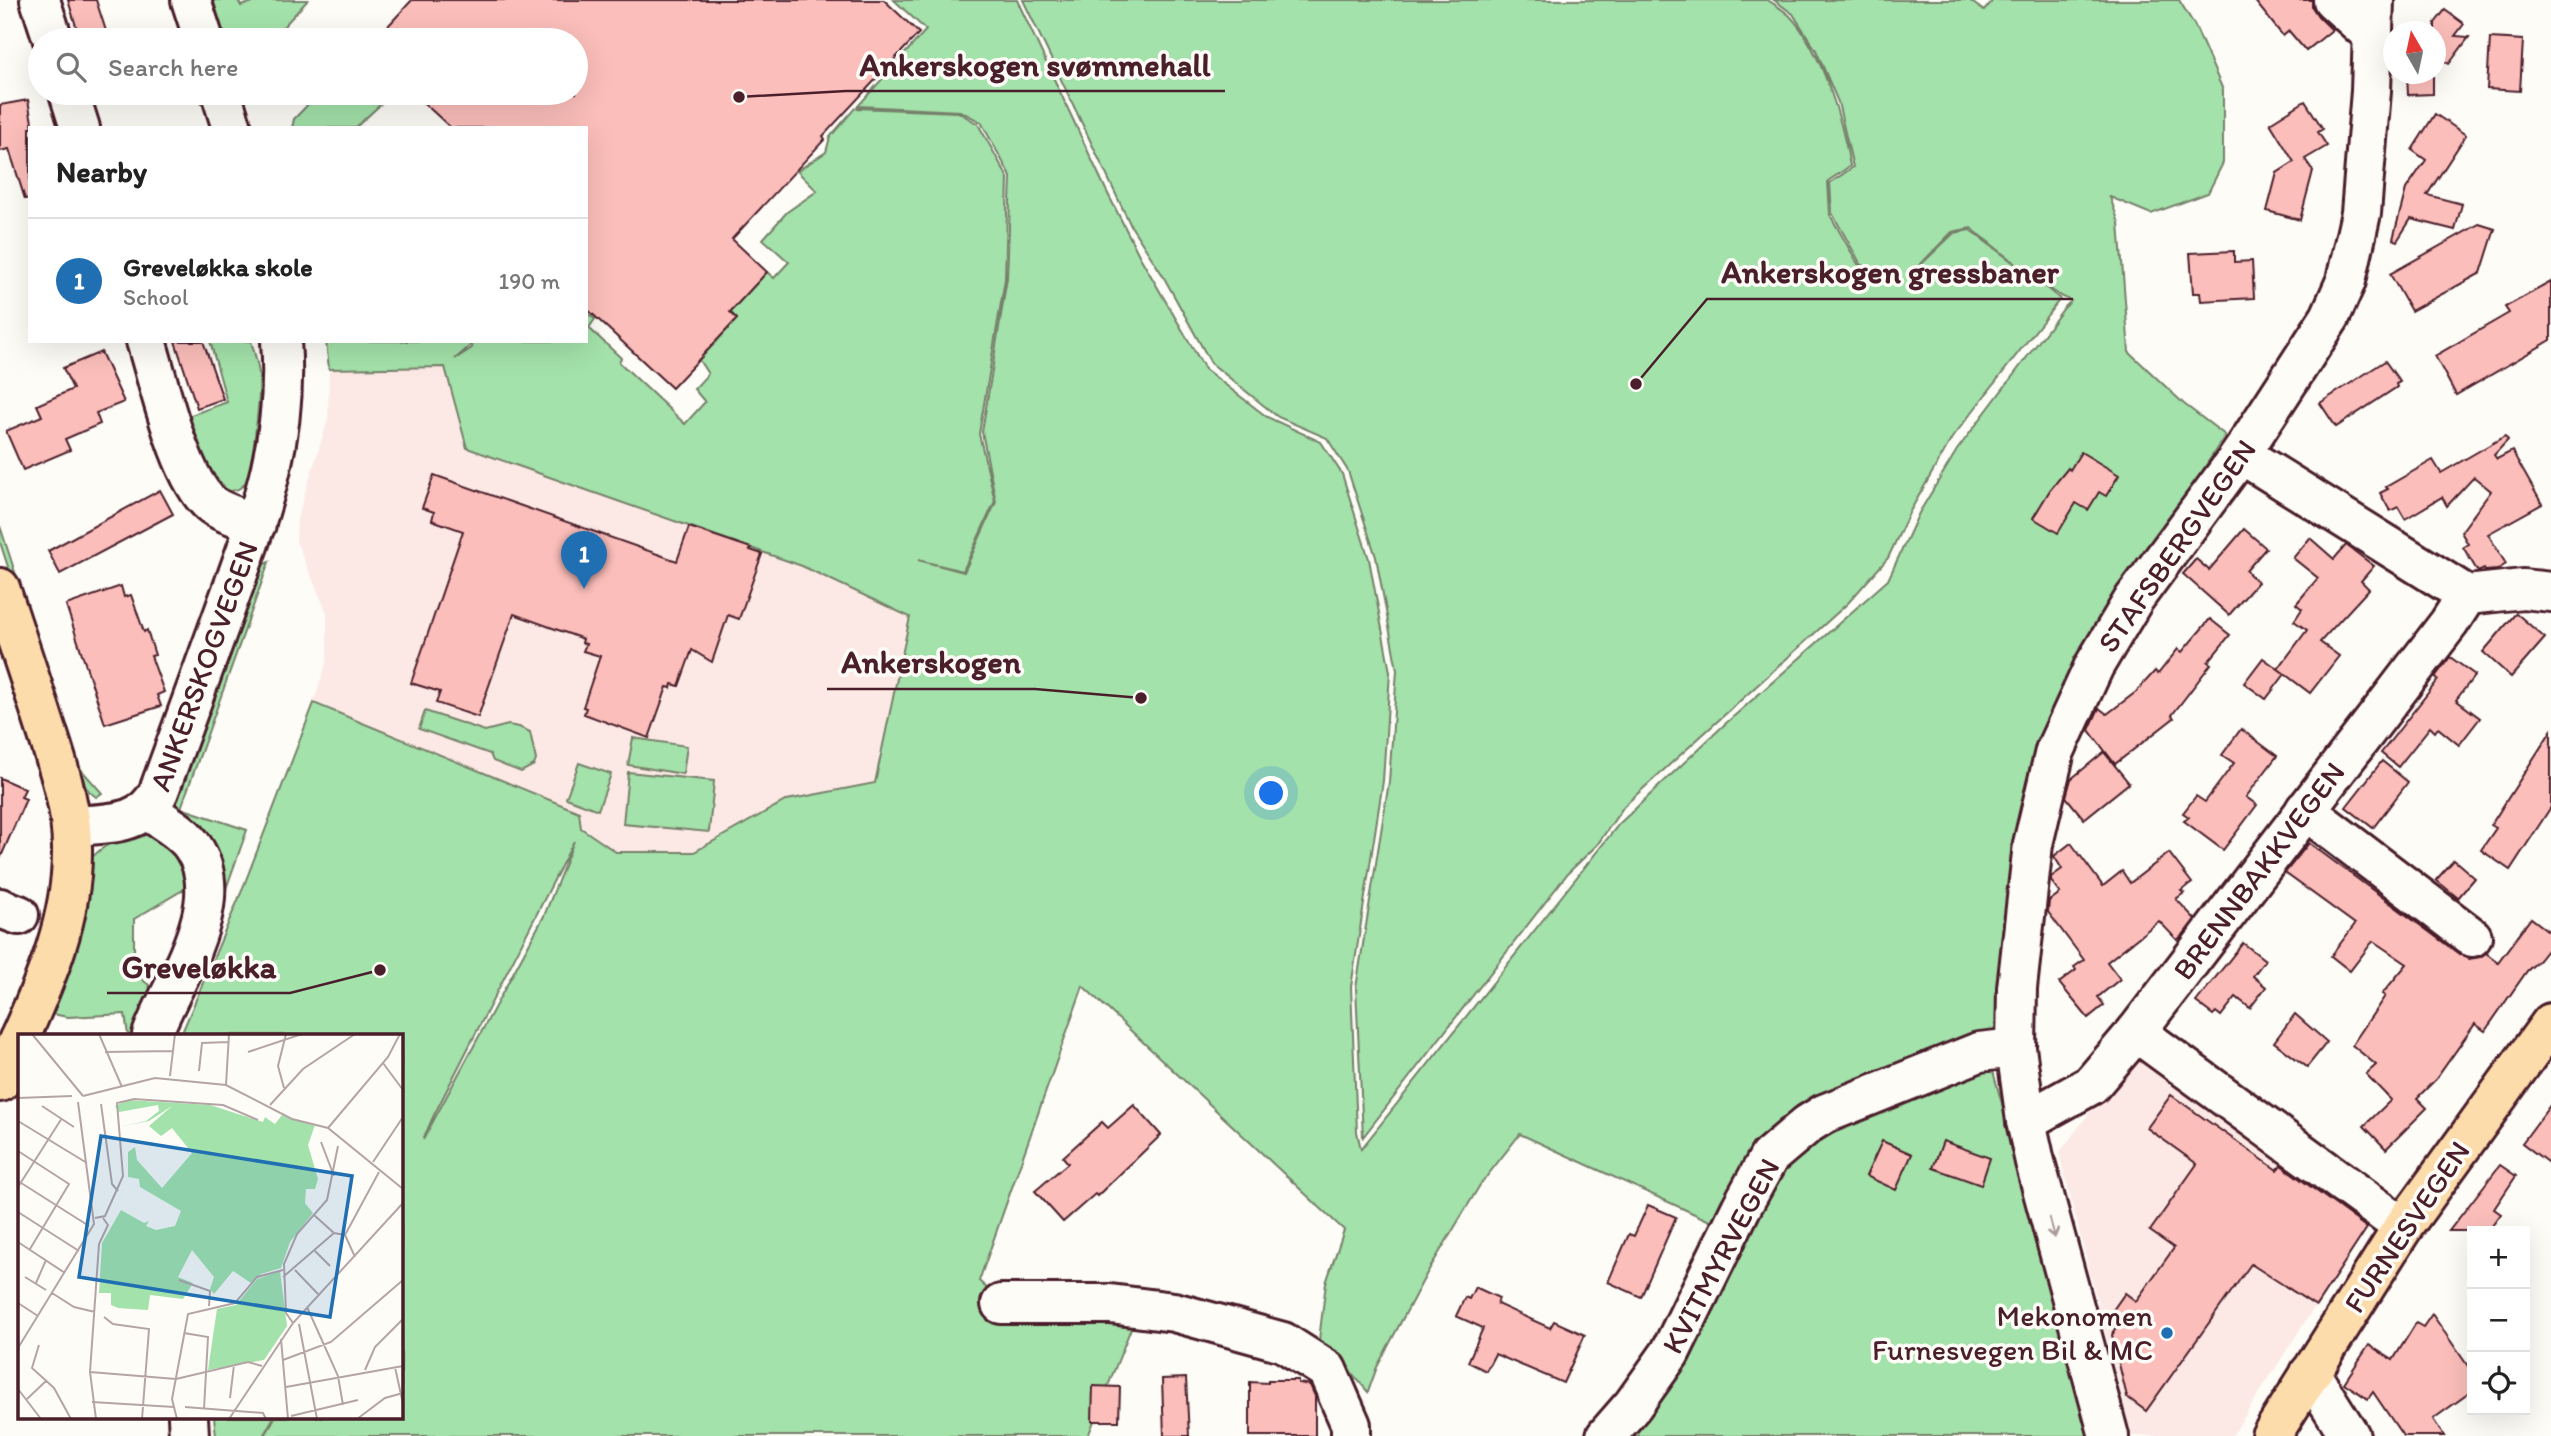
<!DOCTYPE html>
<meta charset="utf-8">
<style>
:root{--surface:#fff;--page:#f2f2f2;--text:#222;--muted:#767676;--line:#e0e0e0;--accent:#1f6fb2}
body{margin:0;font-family:Itim,sans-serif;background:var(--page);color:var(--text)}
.controls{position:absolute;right:21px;bottom:21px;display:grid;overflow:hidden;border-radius:0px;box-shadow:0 7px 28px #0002}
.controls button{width:63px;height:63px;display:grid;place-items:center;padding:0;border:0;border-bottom:2px solid var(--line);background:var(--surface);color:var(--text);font:35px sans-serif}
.compass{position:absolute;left:2383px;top:21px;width:63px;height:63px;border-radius:50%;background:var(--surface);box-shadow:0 7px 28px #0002;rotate:351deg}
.you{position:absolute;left:1272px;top:794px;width:24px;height:24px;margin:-18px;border:5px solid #fff;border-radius:50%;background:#1a73e8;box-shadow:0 0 0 10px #1a73e833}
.badge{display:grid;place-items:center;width:46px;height:46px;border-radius:50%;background:var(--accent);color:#fff;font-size:23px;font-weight:700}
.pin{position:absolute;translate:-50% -58px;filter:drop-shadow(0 2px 4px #0008)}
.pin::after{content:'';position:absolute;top:37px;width:24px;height:21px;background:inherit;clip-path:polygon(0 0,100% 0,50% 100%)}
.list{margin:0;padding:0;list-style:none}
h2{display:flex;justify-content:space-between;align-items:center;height:91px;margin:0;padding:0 28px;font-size:30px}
h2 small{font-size:23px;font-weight:400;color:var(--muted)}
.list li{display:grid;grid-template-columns:46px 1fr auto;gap:21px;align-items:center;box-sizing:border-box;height:126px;padding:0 28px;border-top:2px solid var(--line)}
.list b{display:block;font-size:26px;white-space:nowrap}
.list p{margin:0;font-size:23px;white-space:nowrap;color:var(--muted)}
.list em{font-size:23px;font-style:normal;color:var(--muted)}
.icon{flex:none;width:38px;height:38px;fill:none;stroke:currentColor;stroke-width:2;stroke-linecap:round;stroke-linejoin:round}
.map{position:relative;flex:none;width:2551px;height:1436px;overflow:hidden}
.search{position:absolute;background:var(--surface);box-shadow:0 7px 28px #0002;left:28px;top:28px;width:560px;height:77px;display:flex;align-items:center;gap:18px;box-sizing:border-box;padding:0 24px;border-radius:38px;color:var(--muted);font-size:26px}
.panel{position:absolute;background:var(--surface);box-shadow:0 7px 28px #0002;left:28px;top:126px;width:560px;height:217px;border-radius:0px}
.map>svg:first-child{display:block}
</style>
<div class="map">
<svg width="2551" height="1436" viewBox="0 0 2551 1436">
<rect width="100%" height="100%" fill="#fdfcf7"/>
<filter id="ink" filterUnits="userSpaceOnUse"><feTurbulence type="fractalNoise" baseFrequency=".0143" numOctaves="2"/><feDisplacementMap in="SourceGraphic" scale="14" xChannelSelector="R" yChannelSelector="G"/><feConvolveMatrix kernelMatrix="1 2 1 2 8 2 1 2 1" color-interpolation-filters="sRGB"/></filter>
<g filter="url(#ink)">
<g fill="#fce9e5">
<path d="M445 367 802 566 910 618 875 783 787 800 694 852H616L572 819 314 701 327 660V613L296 541 297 519 328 419 329 369Z"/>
<path d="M2132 1057 2155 1060 2373 1215 2232 1436H2132L2059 1153Z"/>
</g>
<g fill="#a3e2aa" stroke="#76806a" stroke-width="2" fill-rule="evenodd">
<path d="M209 0H238L241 6 259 0H308L271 40H219Z"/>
<path d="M894 0H1017L1106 190 1140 257 1205 369 1267 417 1321 442 1342 474 1369 559 1390 672 1383 781 1351 987 1357 1132 1361 1149 1619 824 1724 725 1888 580 1919 513 1957 450 2064 308 2071 301 2059 295 2028 273 2060 299 1952 438 1909 513 1888 558 1848 603 1624 806 1597 845 1568 873 1363 1137 1356 988 1389 782 1397 670 1376 557 1348 471 1327 438 1278 417 1211 363 1162 274 1131 226 1023 0H1768C1775 5 1784 10 1790 16 1822 50 1842 120 1850 166L1828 181 1830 215 1858 264 1880 281 1894 279H1881L1860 263 1832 213 1830 183 1853 167 1838 102 1816 50 1793 14 1774 0H1969L1984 11 1993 0H2179L2195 26 2223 90V163L2208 193 2151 214 2110 197 2119 223 2129 352 2184 404 2225 435 2098 638 2012 1006 1990 1034 1855 1099 1723 1227 1520 1134 1480 1185 1427 1273 1377 1367 1368 1392 1340 1359 1318 1348 1326 1283 1344 1230 1083 986 979 1281 1013 1313H1137L1088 1436H265L275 1417H401V1035H181L241 893 314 703 579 812 581 828 616 852H694L787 800 875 783 910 617 802 566 467 448 445 367 329 369 326 341H471L470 346 455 359 472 348 473 341H586V312L595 319 589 328 621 358 619 362 685 424 705 402 694 389 708 374 699 360 737 319 730 312 767 272 774 278 789 262 763 239 787 212 817 191 797 171 826 152 830 137 855 108 958 112 978 124 1008 178 1005 279 979 434 995 501 963 571 918 560 964 572 996 502 982 432 1007 278 1011 177 981 122 960 111 858 106 926 30ZM1971 228 2026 272 1970 230 1954 233 1907 278 1952 232ZM574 841 544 916 423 1140 433 1117Z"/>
<path d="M319 93H393L355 128H292L294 119Z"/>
<path d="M210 341H251C254 352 258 363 259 374 261 391 253 470 245 483 239 492 229 491 220 491L212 481 185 417 227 402Z"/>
<path d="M0 526 78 766 102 793 96 797C78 784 71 760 64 740L0 542Z"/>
<path d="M269 562 181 808 247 830 216 917 173 806 174 800 257 567Z"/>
<path d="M425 711 485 731 508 725 519 727 530 732 536 760 534 765 521 772 493 761 490 754 419 729Z"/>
<path d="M633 738 687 746 683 774 628 765Z"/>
<path d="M579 763 611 774 598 810 566 798Z"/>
<path d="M628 772 714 781 709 832 623 824Z"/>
<path d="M144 835C177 834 179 859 191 885L134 919V973L149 985 152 995 137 1035H128L125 1014 68 1017 52 1014 44 1035H39L87 863C105 841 117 840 144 835Z"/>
<path d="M1991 1064 2094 1436H1627L1768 1178 1824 1130Z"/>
<path d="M214 1417H274L263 1436H216Z"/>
</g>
<g fill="#fbbeba" stroke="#4a1f2b" stroke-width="2">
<path d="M68 0H96L106 31 80 39Z"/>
<path d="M412 0H884L919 33 823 136 825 139 732 239 767 272 730 312 737 319 672 388 586 308V128H451L413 93H576V40H375Z"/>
<path d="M2254 0H2312V7L2318 16 2332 30 2306 51 2289 31 2283 36Z"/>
<path d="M2445 10 2464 24 2455 36 2469 37 2449 64 2440 58 2435 64V23Z"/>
<path d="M2490 38 2523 40 2520 91 2487 89Z"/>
<path d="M2407 74H2433V94L2408 95Z"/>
<path d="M28 100 33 128H30V198L25 199 9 149 0 151V105Z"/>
<path d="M2305 101 2323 129 2318 132 2327 146 2305 159 2313 171 2300 220 2267 211 2277 173 2294 162 2270 123Z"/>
<path d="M2435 114 2466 135 2427 195 2462 204 2455 230 2411 219 2397 241 2393 239 2406 189 2426 160 2412 150Z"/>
<path d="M2479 224 2495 229 2481 273 2411 311 2390 274Z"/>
<path d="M2234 251V262L2252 261 2254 298 2201 301 2200 293H2193L2190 253Z"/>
<path d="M2551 282V340L2456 395 2435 356 2509 313 2505 307Z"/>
<path d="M175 341H203L223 399 197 408Z"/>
<path d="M101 352 124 402 96 413 100 424 65 439 70 450 23 470 6 431 42 416 37 405 73 389 63 368Z"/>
<path d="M2385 361 2400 382 2396 384 2397 387 2336 427 2320 403Z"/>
<path d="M2505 436 2508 440 2494 455 2497 459 2512 451 2542 504 2488 534 2506 564 2497 570 2485 571 2484 569 2478 572 2463 547 2468 544 2461 532 2491 491 2474 477 2447 506 2442 497 2405 519 2398 507 2390 511 2380 493 2388 489 2386 487 2433 460 2441 473Z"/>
<path d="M2081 452 2119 475 2106 496 2099 492 2088 510 2076 503 2058 533 2033 518 2050 490 2068 468 2070 470Z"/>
<path d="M434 475 677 561 689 527 751 548 750 550 762 554 739 619 728 615 712 662 692 650 679 686 672 684 671 688 667 687 649 738 584 714 586 708 583 707 600 656 583 651 586 644 582 643 583 639 514 614 478 717 436 703 440 692 411 683 463 531 432 520 434 512 422 508Z"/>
<path d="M160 490 173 514 60 574 48 551Z"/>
<path d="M2244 529 2266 548 2246 571 2258 582 2229 615 2183 574 2196 559 2209 570Z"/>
<path d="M2310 538 2334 559 2346 545 2374 566 2361 581 2369 589 2320 642 2339 656 2310 693 2278 669 2307 630 2294 621 2302 609 2296 604 2318 578 2293 558Z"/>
<path d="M121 586 124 597 131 595 144 632 147 630 155 655 151 656 164 692 157 695 161 706 105 724 66 605Z"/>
<path d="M2516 613 2545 638 2511 677 2483 652Z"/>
<path d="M2210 619 2230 635 2208 662 2211 664 2172 715 2174 718 2115 764 2089 730 2099 708 2107 714 2136 692 2155 671 2158 674 2178 649 2182 652Z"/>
<path d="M2450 657 2475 675 2456 700 2480 718 2459 745 2438 728 2435 732 2430 727 2398 767 2381 753 2438 680 2435 677Z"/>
<path d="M2263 658 2285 674 2266 699 2244 683Z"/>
<path d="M2241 729 2277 756 2246 797 2257 805 2223 850 2184 821 2189 817 2183 813 2196 796 2205 802 2234 763 2222 755Z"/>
<path d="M2551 731V807L2510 870 2481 850 2496 828 2491 825Z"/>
<path d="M2104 752 2129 783 2084 819 2066 797 2071 779Z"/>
<path d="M2382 761 2408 782 2373 828 2346 807Z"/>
<path d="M0 778 25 789 21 797 26 799 0 859Z"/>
<path d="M2071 843 2103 886 2122 871 2130 883 2169 853 2192 883 2181 891 2184 893 2176 899 2195 919 2183 935 2177 940 2159 921 2107 962 2120 979 2098 997 2104 1005 2088 1018 2059 983 2076 970 2074 967 2084 960 2048 912 2049 901 2060 893 2051 881V877L2062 869 2054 856Z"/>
<path d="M2309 843 2459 954 2469 959 2480 957 2486 953 2498 962 2531 918 2551 933V945L2539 960 2527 971 2485 1031 2475 1024 2436 1079 2417 1098 2427 1108 2386 1149 2364 1126 2391 1100 2366 1074 2376 1065 2352 1045 2385 996 2382 994 2407 964 2373 941 2350 971 2331 956 2355 924 2285 873Z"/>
<path d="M2454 860 2475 878 2458 898 2436 880Z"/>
<path d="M2243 943 2265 960 2253 976 2266 987 2250 1008 2236 997 2221 1016 2216 1012 2213 1015 2196 1002Z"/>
<path d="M2295 1014 2327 1042 2307 1067 2274 1042Z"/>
<path d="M2171 1095 2277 1170 2281 1165 2367 1228 2316 1306 2251 1264 2146 1411 2127 1397 2112 1335 2123 1318 2113 1310 2125 1293 2136 1301 2174 1248 2150 1231 2197 1164 2147 1128Z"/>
<path d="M2551 1104V1165L2522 1143Z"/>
<path d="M1134 1105 1161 1135 1097 1196 1095 1194 1063 1222 1035 1191 1068 1163 1063 1157 1102 1122 1108 1128Z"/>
<path d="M1882 1141 1912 1154 1896 1190 1866 1176Z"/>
<path d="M1943 1141 1990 1158 1981 1185 1933 1168Z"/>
<path d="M2500 1165 2516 1176 2494 1209 2501 1214 2488 1231H2449Z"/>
<path d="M1648 1205 1676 1217 1641 1297 1608 1282 1629 1234 1634 1236Z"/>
<path d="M1475 1287 1499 1298 1497 1304 1550 1328 1554 1321 1585 1335 1563 1383 1495 1354 1486 1371 1468 1362 1483 1328 1456 1316 1465 1297 1469 1299Z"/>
<path d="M2432 1314 2472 1372V1391L2433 1419 2444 1436H2403L2373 1392 2368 1399 2344 1383 2369 1345 2393 1360 2416 1323 2423 1327Z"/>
<path d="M1186 1378 1189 1436H1164L1162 1379Z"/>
<path d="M1268 1380H1298V1383L1310 1385 1315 1396V1436H1250V1382L1268 1383Z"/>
<path d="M1093 1386 1120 1387 1119 1421H1092Z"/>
</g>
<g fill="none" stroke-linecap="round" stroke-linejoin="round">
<defs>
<g id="minor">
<path d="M40 0 53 40"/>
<path d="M191 0 204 40"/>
<path d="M2333 0 2374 37"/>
<path d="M69 93 80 128"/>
<path d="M221 93 232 128"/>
<path d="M146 341C159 382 179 477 211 504 222 513 242 518 256 524"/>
<path d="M2241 454 2467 595 2523 589 2551 592"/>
<path d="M147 810C162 821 183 831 193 847 231 903 171 983 152 1035"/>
<path d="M2305 810 2472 937"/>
<path d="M72 826C105 823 143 827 159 791 181 731 203 671 225 610 258 518 289 442 281 341"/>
<path d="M0 908 19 915"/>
<path d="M2136 1032 2403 1227"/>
<path d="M2026 1121 2091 1085 2136 1032 2449 623 2467 595"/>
<path d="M1001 1304H1110L1174 1312 1283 1342 1327 1370 1351 1425V1436"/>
<path d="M2310 1373 2350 1436"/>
<path d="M188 1417 189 1436"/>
<path d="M1606 1436 1633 1405 1670 1353 1741 1208 1769 1157 1808 1124 1824 1114 1979 1052 2016 1048"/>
<path d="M2109 1436 2035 1162 2026 1121 2016 1048 2017 988 2033 844 2055 751 2094 666 2134 599 2241 454 2330 317 2346 281 2361 213 2371 91 2374 0"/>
</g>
<g id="major">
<path d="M0 588C14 631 29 675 43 719 57 763 73 806 72 853 72 918 47 977 21 1035"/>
<path d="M0 1082 19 1039"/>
<path d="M2271 1436 2403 1227 2551 1023"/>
</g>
</defs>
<use href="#minor" stroke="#4a1f2b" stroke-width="44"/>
<use href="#major" stroke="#4a1f2b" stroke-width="44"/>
<use href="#minor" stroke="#fdfcf7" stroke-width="38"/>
<use href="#major" stroke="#fddcac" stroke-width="38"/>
</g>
<defs><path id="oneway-shaft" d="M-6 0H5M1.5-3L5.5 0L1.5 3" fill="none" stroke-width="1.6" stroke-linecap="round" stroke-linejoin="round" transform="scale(1.75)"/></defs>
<use stroke="#ac999b" href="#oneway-shaft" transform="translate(2052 1228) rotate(75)"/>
</g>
<circle fill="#1f6fb2" stroke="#fdfcf7" stroke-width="2.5" cx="2167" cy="1333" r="7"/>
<g text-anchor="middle" stroke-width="7" stroke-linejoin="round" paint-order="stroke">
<g font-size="30" fill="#4a1f2b" stroke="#fdfcf7">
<text transform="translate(2177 546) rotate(-55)" y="10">STAFSBERGVEGEN</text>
<text transform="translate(204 666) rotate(-70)" y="10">ANKERSKOGVEGEN</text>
<text transform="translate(2259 871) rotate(-53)" y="10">BRENNBAKKVEGEN</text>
<text transform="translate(2407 1227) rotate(-56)" y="10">FURNESVEGEN</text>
<text transform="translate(1721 1256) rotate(-62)" y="10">KVITMYRVEGEN</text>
</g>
<g font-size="30" fill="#4a1f2b" stroke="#fdfcf7" text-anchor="end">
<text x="2153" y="1326">Mekonomen<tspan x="2153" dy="34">Furnesvegen Bil &amp; MC</tspan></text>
</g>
</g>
<g transform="translate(18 1034)">
<rect width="385" height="385" fill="#fdfcf7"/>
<path d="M110 66 192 71 245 88 247 83 257 90 264 81 297 91 290 111 300 145 297 155H288L287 169 295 179 272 208 263 234 243 240 233 249 215 237 196 260 192 255 196 243 174 216 160 243 175 249 165 265 132 261 130 276 100 274 93 271V259H81L84 209 103 176 126 189 131 187 128 192 138 196 157 192 163 177 122 153 121 145 110 143V118L117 113 119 126 144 154 174 119 154 94 143 102 131 92 154 72 131 87 101 93 128 87 141 77 140 71 101 78 97 72ZM262 237 269 292 246 326 190 336 199 275 218 271 239 245Z" fill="#a3e2aa"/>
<path fill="none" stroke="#b5a4a5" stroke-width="2" d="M14 0 65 62M81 0 104 53M87 18 155 17M230 18 284 0M365 29 385 56M181 37 184 9 210 8M152 42 157 0M208 51 211 0M266 54 260 32 268 0M65 62 137 44 208 51 274 85 310 94 385 155M0 64 54 62M83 70 94 150 100 157M252 71 285 35 337 0M24 72 56 93M0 87 69 129M310 94 370 23 382 0M303 108 316 142M0 117 51 150 12 215M355 128 385 83M0 147 71 192M0 153 44 84M0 178 61 217M296 181 316 199 327 201 337 223M77 184 87 182 105 142 99 69 116 65 205 71 240 86M327 201 361 138M0 208 47 239M297 217 312 232M277 236 300 260M7 243 28 256M265 243 316 199M161 246 192 257 191 272M18 249 28 226M34 259 56 273 77 278M0 269 20 282M289 273 320 342 325 371M86 283 95 290 131 295 124 385M275 289 268 279 266 230 279 200 309 166 320 112M281 290 299 385M166 299 190 303 186 375M263 305 270 385M21 311 14 334 36 354 53 385M0 314 76 190 60 68M265 326 313 308 385 246M377 333 385 370M347 336 357 313 385 285M72 338 158 345 230 328 244 332M268 353 385 332M0 355 23 385M212 364 216 331M9 365 29 346M74 368 156 373M167 373 245 379 248 385M273 382 340 366M78 385 72 338 81 210 90 191 85 184M159 385 154 365 170 280 217 269 239 243 265 236M211 385 275 289 385 169M339 385 367 364 385 359"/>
<path fill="#1f6fb2" fill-opacity="0.15" stroke="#1f6fb2" stroke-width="3.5" d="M83 102 334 142 312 283 61 243Z"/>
<rect width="385" height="385" fill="none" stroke="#4a1f2b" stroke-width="3.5"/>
</g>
<path fill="none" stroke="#4a1f2b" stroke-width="2.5" d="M739 97L846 91H1225M1636 384L1707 299H2073M1141 698L1035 689H827M380 970L290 993H107"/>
<g fill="#4a1f2b" stroke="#fdfcf7" stroke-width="2.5">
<circle cx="739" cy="97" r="7"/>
<circle cx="1636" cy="384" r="7"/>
<circle cx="1141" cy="698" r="7"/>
<circle cx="380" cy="970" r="7"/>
</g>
<g font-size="32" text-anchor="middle" font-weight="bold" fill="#4a1f2b" stroke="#fdfcf7" stroke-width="7" stroke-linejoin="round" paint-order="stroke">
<text x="1035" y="76">Ankerskogen svømmehall</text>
<text x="1890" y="283">Ankerskogen gressbaner</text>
<text x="931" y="673">Ankerskogen</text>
<text x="199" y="978">Greveløkka</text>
</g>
</svg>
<div class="controls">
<button>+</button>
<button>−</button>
<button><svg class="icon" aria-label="locate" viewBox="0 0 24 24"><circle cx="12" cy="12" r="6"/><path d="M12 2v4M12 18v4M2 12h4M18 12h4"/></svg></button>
</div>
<svg class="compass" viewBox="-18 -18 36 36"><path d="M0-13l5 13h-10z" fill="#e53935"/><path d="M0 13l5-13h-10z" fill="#767676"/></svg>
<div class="you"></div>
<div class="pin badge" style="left:584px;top:589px">1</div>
<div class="search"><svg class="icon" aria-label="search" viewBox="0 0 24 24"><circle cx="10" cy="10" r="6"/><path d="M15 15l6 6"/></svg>Search here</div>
<section class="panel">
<h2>Nearby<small></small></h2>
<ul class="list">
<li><span class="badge">1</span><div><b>Greveløkka skole</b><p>School</p></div><em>190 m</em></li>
</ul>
</section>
</div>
